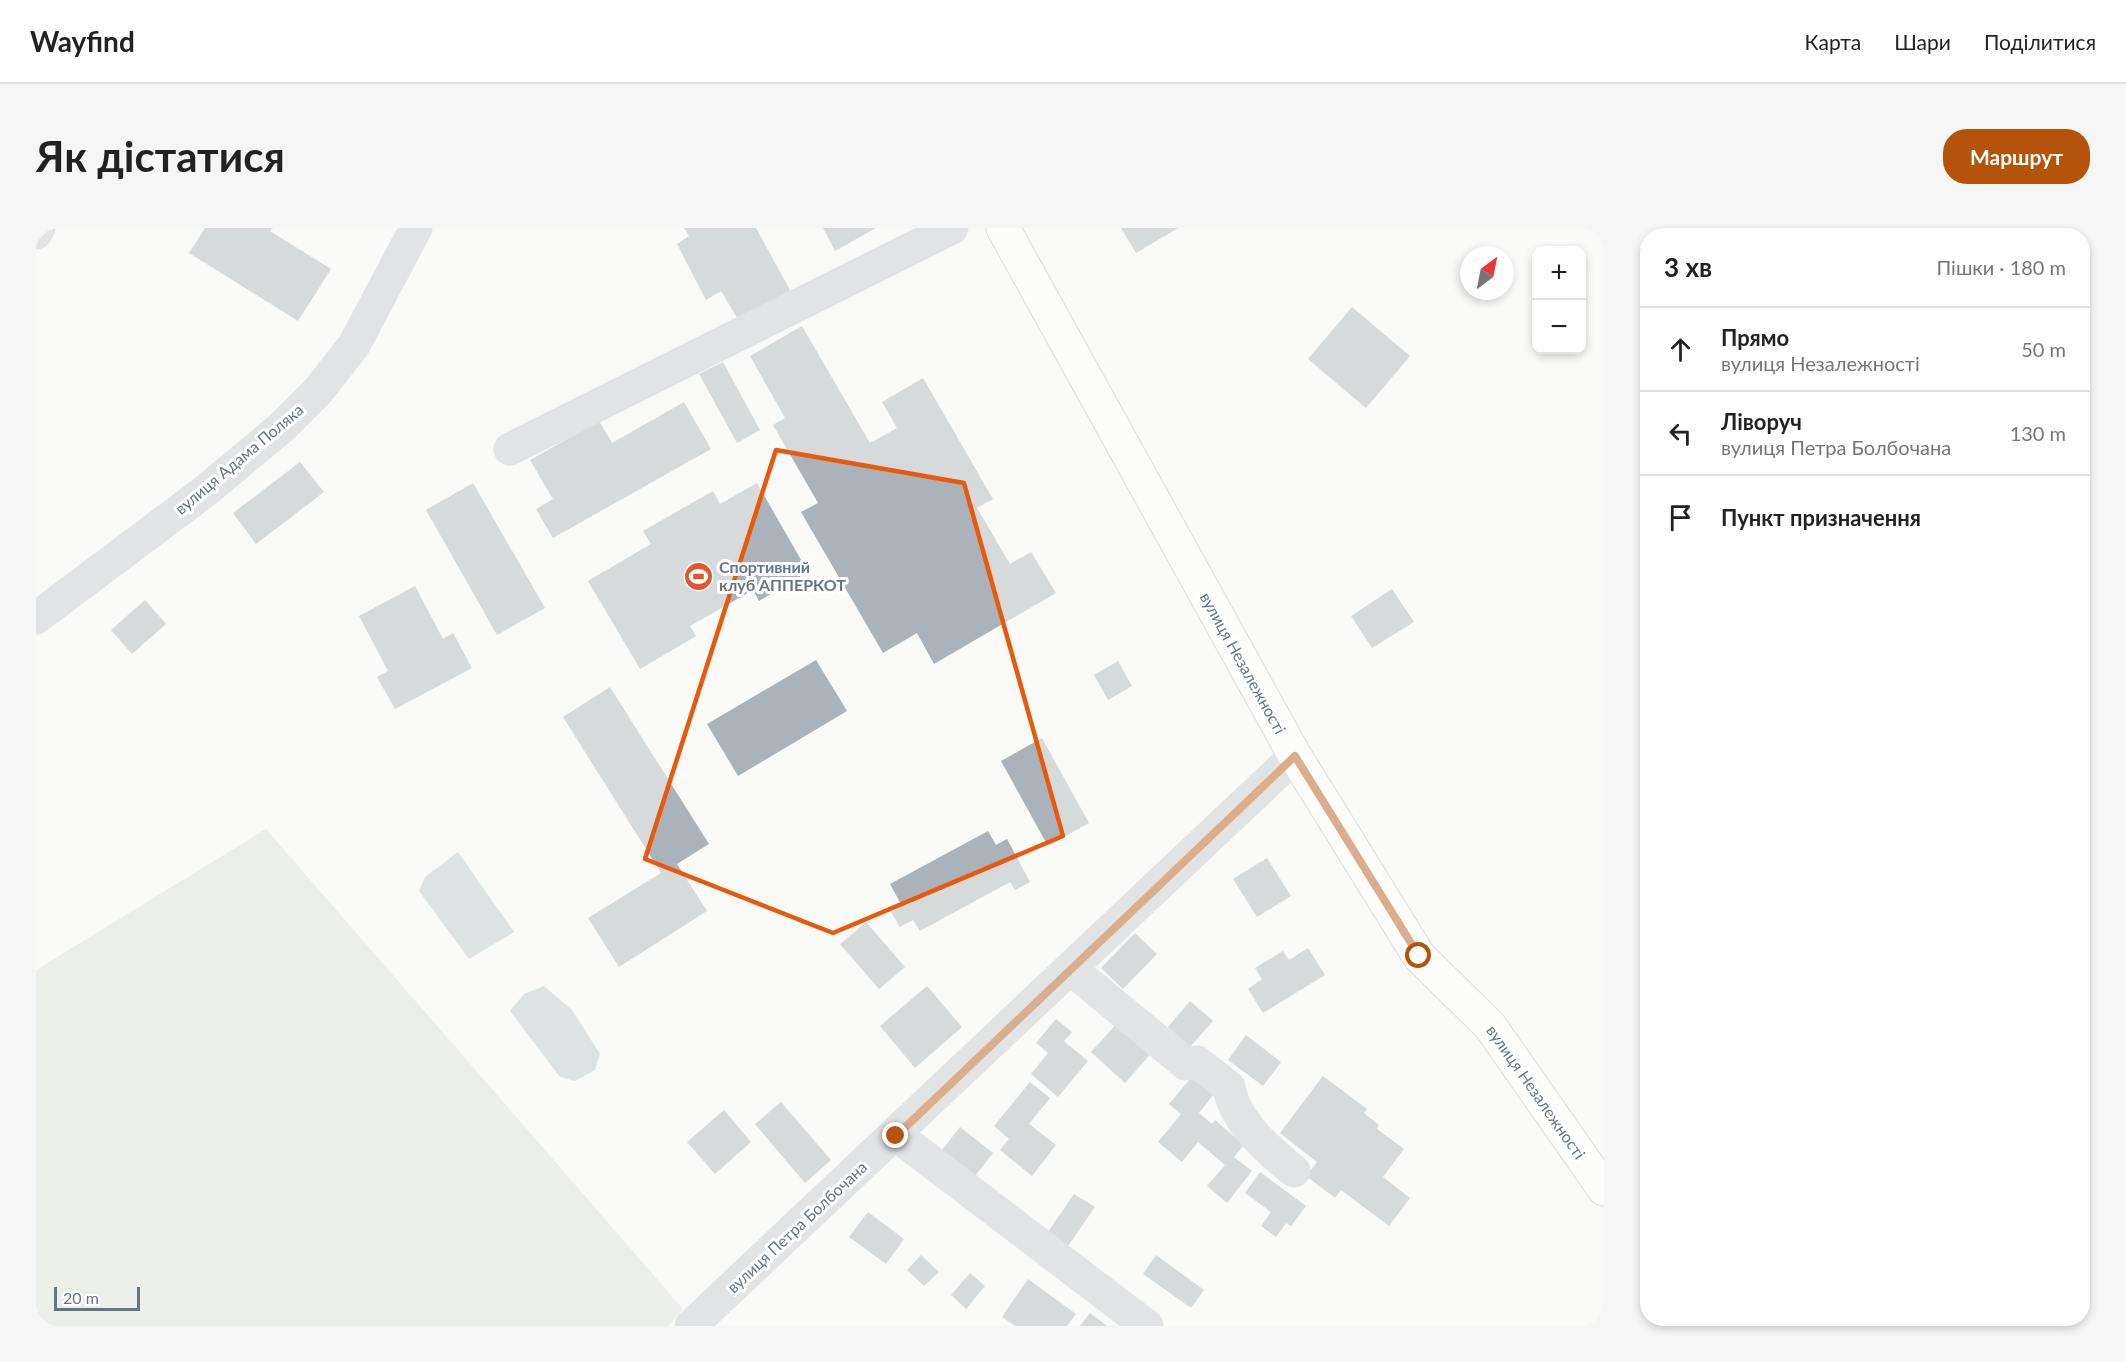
<!DOCTYPE html>
<html lang="uk">
<meta charset="utf-8">
<style>
:root{--surface:#fff;--page:#f6f6f6;--text:#222;--muted:#767676;--line:#e0e0e0;--accent:#b45309}
body{margin:0;font-family:Lato,sans-serif;background:var(--page);color:var(--text)}
.controls{position:absolute;right:18px;top:18px;display:grid;overflow:hidden;border-radius:12px;box-shadow:0 3px 9px #0003}
.controls button{width:54px;height:54px;display:grid;place-items:center;padding:0;border:0;border-bottom:2px solid var(--line);background:var(--surface);color:var(--text);font:30px sans-serif}
.compass{position:absolute;left:1424px;top:18px;width:54px;height:54px;border-radius:50%;background:var(--surface);box-shadow:0 3px 9px #0003;rotate:32deg}
.scale{position:absolute;left:18px;bottom:15px;width:86px;box-sizing:border-box;padding-left:6px;border:3px solid #657683;border-top:0;font-size:16px;line-height:21px;white-space:nowrap;color:#657683;-webkit-text-stroke:4px #fff;paint-order:stroke}
.stop{position:absolute;width:18px;height:18px;margin:-14px;border:4px solid #b45309;border-radius:50%;background:#fff}
.stop.end{background:#b45309;border-color:#fff;box-shadow:0 2px 6px #0008}
.list{margin:0;padding:0;list-style:none}
h2{display:flex;justify-content:space-between;align-items:center;height:78px;margin:0;padding:0 24px;font-size:26px}
h2 small{font-size:20px;font-weight:400;color:var(--muted)}
.list li{display:grid;grid-template-columns:39px 1fr auto;gap:18px;align-items:center;box-sizing:border-box;height:84px;padding:0 24px;border-top:2px solid var(--line)}
.list b{display:block;font-size:22px;white-space:nowrap}
.list p{margin:0;font-size:20px;white-space:nowrap;color:var(--muted)}
.list em{font-size:20px;font-style:normal;color:var(--muted)}
.icon{flex:none;width:33px;height:33px;fill:none;stroke:currentColor;stroke-width:2;stroke-linecap:round;stroke-linejoin:round}
.map{position:relative;flex:none;width:1568px;height:1098px;overflow:hidden;border-radius:24px}
header{display:flex;align-items:center;gap:36px;box-sizing:border-box;height:84px;padding:0 30px;background:var(--surface);border-bottom:2px solid var(--line)}
header strong{font-size:28px}
nav{display:flex;gap:33px;margin-inline-start:auto;font-size:21px}
.intro{display:flex;align-items:center;justify-content:space-between;box-sizing:border-box;height:144px;padding:0 36px}
h1{margin:0;font-size:42px}
.button{padding:15px 27px;border-radius:24px;background:var(--accent);color:#fff;font-size:21px;font-weight:700}
main{display:flex;gap:36px;padding:0 36px}
aside{flex:1;background:var(--surface);border-radius:24px;box-shadow:0 3px 9px #0003}
.map>svg:first-child{display:block}
</style>
<header>
<strong>Wayfind</strong>
<nav><a>Карта</a><a>Шари</a><a>Поділитися</a></nav>
</header>
<div class="intro"><h1>Як дістатися</h1><a class="button">Маршрут</a></div>
<main>
<div class="map">
<svg width="1568" height="1098" viewBox="0 0 1568 1098">
<rect width="100%" height="100%" fill="#fafaf8"/>
<path fill="#dadfd7" d="M230 601 647 1081 632 1098H0V742Z"/>
<g fill="#bbc7cb">
<path d="M422 624 478 704 433 731 383 663 389 649Z"/>
<path d="M508 758 536 782 564 826 559 842 539 853 524 849 474 783 488 766Z"/>
</g>
<g fill="#aab3b9">
<path d="M169 0H237L234 3 295 41 262 93 153 25Z"/>
<path d="M648 0H720L754 62 703 93 685 63 670 72 641 16 653 8Z"/>
<path d="M787 0H840L799 23Z"/>
<path d="M1085 0H1142L1100 25Z"/>
<path d="M1316 79 1374 128 1330 180 1272 131Z"/>
<path d="M766 98 834 215 861 200 846 174 887 150 957 271 941 280 974 336 995 324 1020 365 898 436 881 405 847 425 765 284 782 275 737 197 749 190 714 128Z"/>
<path d="M687 134 724 202 701 215 663 146Z"/>
<path d="M648 174 675 221 517 310 500 281 517 271 494 232 563 193 576 215Z"/>
<path d="M264 234 288 264 220 316 197 285Z"/>
<path d="M437 255 509 380 461 407 390 282Z"/>
<path d="M721 255 772 344 723 373 717 362 654 398 660 408 604 441 552 353 615 316 607 303 677 263 684 276Z"/>
<path d="M379 358 407 411 417 405 436 440 359 481 341 449 352 443 323 388Z"/>
<path d="M1356 361 1378 394 1336 420 1315 388Z"/>
<path d="M109 372 130 396 96 426 75 402Z"/>
<path d="M780 432 811 483 702 548 671 496Z"/>
<path d="M1082 433 1096 458 1072 472 1058 447Z"/>
<path d="M574 459 673 616 641 636 671 683 583 739 552 690 625 645 527 489Z"/>
<path d="M1006 510 1053 595 1012 618 965 533Z"/>
<path d="M952 603 960 617 971 611 994 654 979 662 974 654 884 703 877 692 864 699 855 684 866 678 854 656Z"/>
<path d="M1231 630 1255 668 1221 689 1197 651Z"/>
<path d="M830 694 869 739 843 761 804 716Z"/>
<path d="M1099 705 1121 726 1087 761 1065 740Z"/>
<path d="M1272 720 1289 747 1227 785 1212 761 1226 751 1219 740 1247 723 1253 732Z"/>
<path d="M891 758 926 799 879 840 844 798Z"/>
<path d="M1154 773 1177 793 1154 819 1132 799Z"/>
<path d="M1020 791 1036 804 1028 813 1052 833 1022 869 995 846 1012 825 1000 815Z"/>
<path d="M1085 791 1119 821 1089 855 1055 824Z"/>
<path d="M1210 807 1245 834 1227 858 1192 832Z"/>
<path d="M1159 845 1181 862 1163 885 1176 896 1179 892 1208 917 1198 929 1216 943 1191 975 1171 958 1189 937 1162 914 1146 934 1122 914 1145 886 1133 876Z"/>
<path d="M1287 848 1331 881 1328 885 1343 897 1341 901 1368 921 1347 949 1374 970 1353 998 1305 962 1299 970 1270 948 1281 934 1244 905Z"/>
<path d="M994 854 1014 870 993 896 1020 917 996 948 964 922 973 911 958 898Z"/>
<path d="M745 874 795 932 769 955 719 896Z"/>
<path d="M688 882 715 914 679 946 651 914Z"/>
<path d="M924 899 957 925 935 953 902 927Z"/>
<path d="M1224 944 1270 978 1255 998 1250 995 1240 1009 1225 998 1235 984 1209 965Z"/>
<path d="M1038 966 1059 979 1032 1018 1012 1004Z"/>
<path d="M832 984 868 1011 850 1036 813 1009Z"/>
<path d="M885 1027 903 1044 888 1058 871 1042Z"/>
<path d="M1120 1027 1168 1062 1155 1080 1107 1046Z"/>
<path d="M934 1045 949 1058 930 1081 915 1067Z"/>
<path d="M992 1051 1040 1086 1031 1098H979L966 1089Z"/>
<path d="M1054 1085 1071 1098H1044Z"/>
</g>
<g fill="none" stroke-linecap="round" stroke-linejoin="round">
<defs>
<path id="major" d="M967 0 1259 528 1383 728 1454 798 1568 961"/>
</defs>
<use href="#major" stroke="#b5babe" stroke-width="35"/>
<g stroke="#c3c8cc" stroke-width="33">
<path d="M0 5 3 0"/>
<path d="M474 221 916 0"/>
<path d="M0 390 168 264 246 199 282 163 318 117 380 0"/>
<path d="M1035 741 1150 836 1161 834 1193 859C1198 893 1232 922 1258 943"/>
<path d="M860 907 1111 1098"/>
<path d="M655 1098 1259 528"/>
</g>
<use href="#major" stroke="#fff" stroke-width="33"/>
</g>
<g fill="none" stroke-linecap="round" stroke-linejoin="round">
<path stroke="#b45309" stroke-width="8" d="M860 908 1259 528 1383 728"/>
</g>
<path d="M0 0H1568V1098H0ZM740 222 928 255 1027 608 797 705 609 631Z" fill="#fafaf8" fill-opacity=".55" fill-rule="evenodd"/>
<path fill="none" stroke="#e8590c" stroke-width="4.5" stroke-linejoin="round" d="M740 222 928 255 1027 608 797 705 609 631Z"/>
<defs>
<symbol id="stadium-disc" viewBox="-11 -11 22 22"><circle r="9.5" fill="#e4572e" stroke="#fff"/><path d="M0-5a6.5 5 0 1 0 0 10a6.5 5 0 1 0 0-10ZM-3.5-1.8h7v3.6h-7Z" fill="#fff"/></symbol>
</defs>
<g fill-rule="evenodd">
<use href="#stadium-disc" x="646" y="332" width="33" height="33"/>
</g>
<g text-anchor="middle" stroke-width="6" stroke-linejoin="round" paint-order="stroke">
<g font-size="16" fill="#657683" stroke="#fff">
<text transform="translate(203 231) rotate(-40)" y="6">вулиця Адама Поляка</text>
<text transform="translate(1207 435) rotate(61)" y="6">вулиця Незалежності</text>
<text transform="translate(1500 864) rotate(55)" y="6">вулиця Незалежності</text>
<text transform="translate(761 999) rotate(-43)" y="6">вулиця Петра Болбочана</text>
</g>
<g font-size="16" font-weight="bold" fill="#657683" stroke="#fff" text-anchor="start">
<text x="683" y="345">Спортивний<tspan x="683" dy="18">клуб АППЕРКОТ</tspan></text>
</g>
</g>
</svg>
<div class="controls">
<button>+</button>
<button>−</button>
</div>
<svg class="compass" viewBox="-18 -18 36 36"><path d="M0-13l5 13h-10z" fill="#e53935"/><path d="M0 13l5-13h-10z" fill="#767676"/></svg>
<div class="scale">20 m</div>
<div class="stop" style="left:1383px;top:728px"></div>
<div class="stop end" style="left:860px;top:908px"></div>
</div>
<aside>
<h2>3 хв<small>Пішки · 180 m</small></h2>
<ul class="list">
<li><svg class="icon" aria-label="ahead" viewBox="0 0 24 24"><path d="M12 20V5M6 11l6-6 6 6"/></svg><div><b>Прямо</b><p>вулиця Незалежності</p></div><em>50 m</em></li>
<li><svg class="icon" aria-label="left" viewBox="0 0 24 24"><path d="M17 20v-9H6M10 6l-5 5 5 5"/></svg><div><b>Ліворуч</b><p>вулиця Петра Болбочана</p></div><em>130 m</em></li>
<li><svg class="icon" aria-label="arrive" viewBox="0 0 24 24"><path d="M6 21V4h12l-3 4 3 4H6"/></svg><div><b>Пункт призначення</b></div></li>
</ul>
</aside>
</main>
